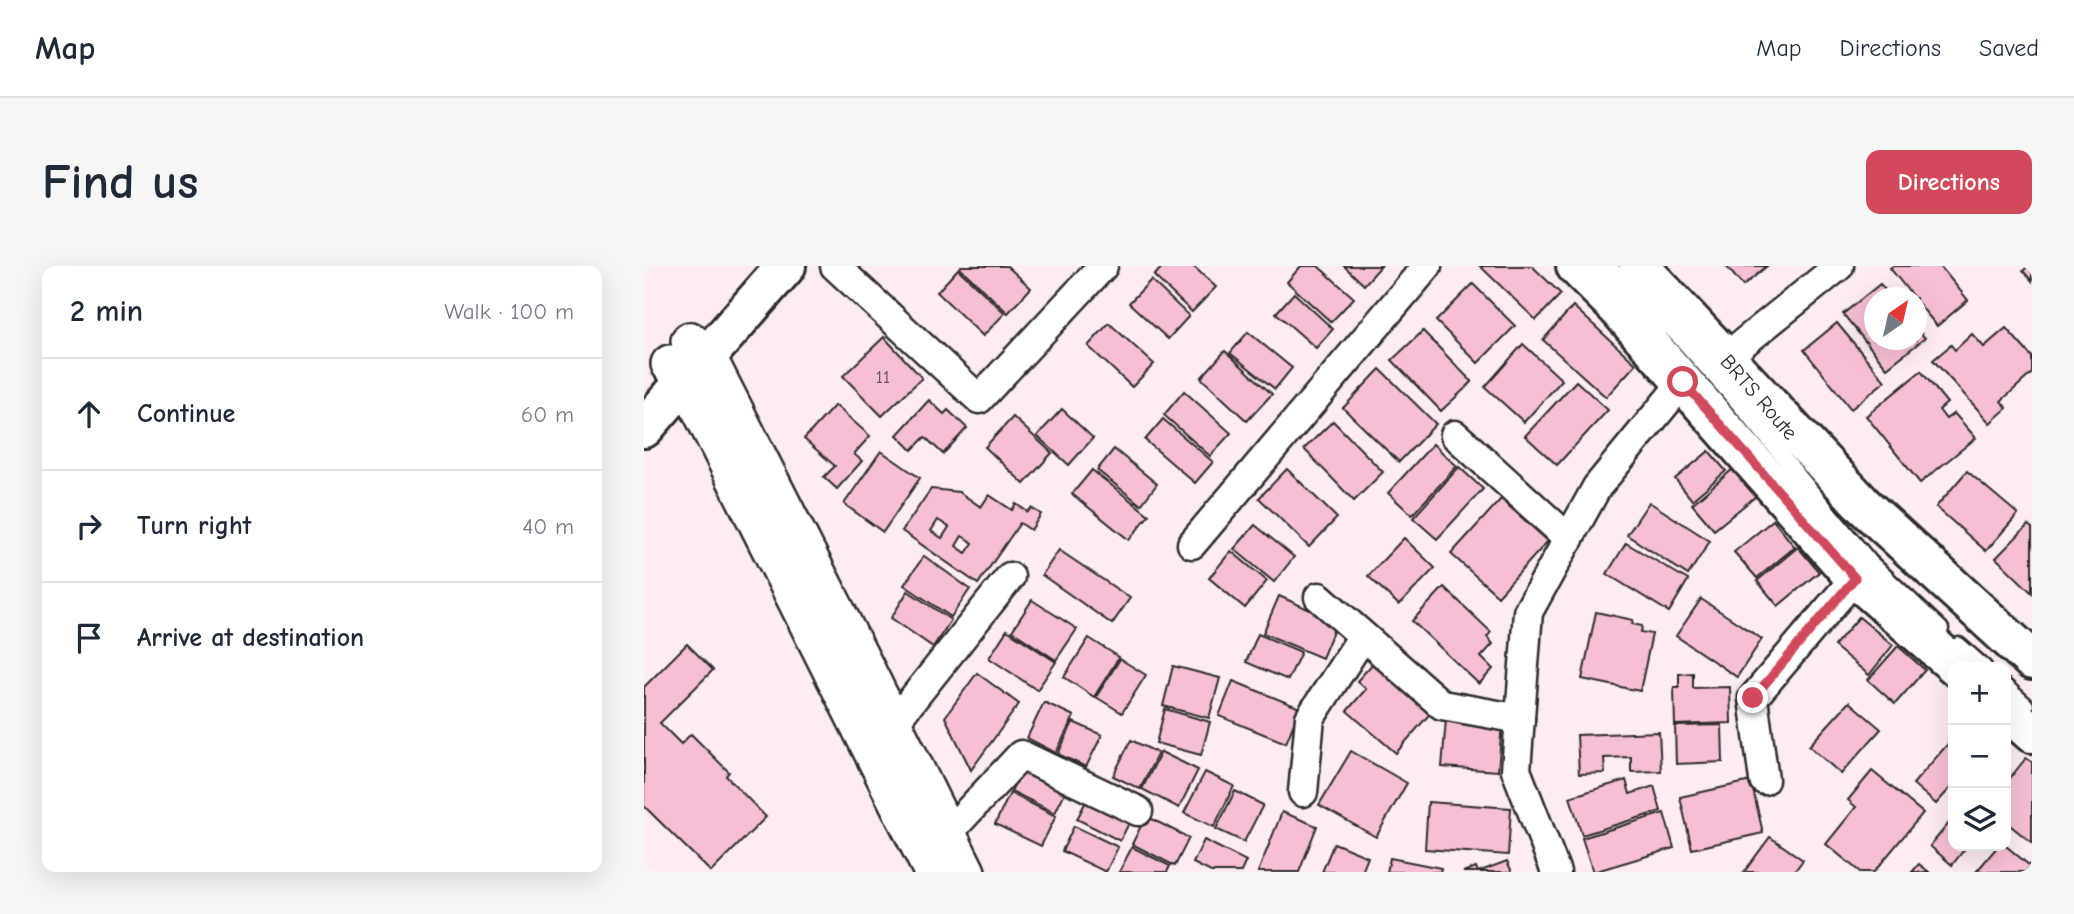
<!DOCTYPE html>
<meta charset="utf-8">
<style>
:root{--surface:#fff;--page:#f6f6f7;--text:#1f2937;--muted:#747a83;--line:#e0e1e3;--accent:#d1495b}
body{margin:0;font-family:"Comic Neue",sans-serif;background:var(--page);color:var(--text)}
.controls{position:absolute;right:21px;bottom:21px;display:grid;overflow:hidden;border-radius:14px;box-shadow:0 7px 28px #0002}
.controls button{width:63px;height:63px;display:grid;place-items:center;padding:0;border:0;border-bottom:2px solid var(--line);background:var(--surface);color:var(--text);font:35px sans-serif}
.compass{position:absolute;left:1220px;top:21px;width:63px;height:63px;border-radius:50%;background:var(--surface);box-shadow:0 7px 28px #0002;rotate:34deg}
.stop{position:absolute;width:21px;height:21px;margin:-16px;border:5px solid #d1495b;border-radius:50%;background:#fff}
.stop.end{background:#d1495b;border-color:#fff;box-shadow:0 2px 7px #0008}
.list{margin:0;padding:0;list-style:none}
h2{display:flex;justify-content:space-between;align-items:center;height:91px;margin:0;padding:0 28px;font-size:30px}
h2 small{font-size:23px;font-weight:400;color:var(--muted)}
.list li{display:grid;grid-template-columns:46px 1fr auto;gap:21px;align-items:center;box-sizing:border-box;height:112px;padding:0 28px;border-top:2px solid var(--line)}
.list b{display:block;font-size:26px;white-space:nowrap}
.list em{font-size:23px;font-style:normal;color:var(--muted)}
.icon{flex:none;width:38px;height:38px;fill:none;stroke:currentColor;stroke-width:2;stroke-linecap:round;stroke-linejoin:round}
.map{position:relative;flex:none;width:1388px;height:606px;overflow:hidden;border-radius:14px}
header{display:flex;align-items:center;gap:42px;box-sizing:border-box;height:98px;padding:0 35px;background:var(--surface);border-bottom:2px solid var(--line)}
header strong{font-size:33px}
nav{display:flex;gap:38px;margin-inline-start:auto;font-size:24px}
.intro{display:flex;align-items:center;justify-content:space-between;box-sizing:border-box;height:168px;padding:0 42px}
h1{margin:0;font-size:49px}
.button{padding:18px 32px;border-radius:14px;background:var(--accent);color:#fff;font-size:24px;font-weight:700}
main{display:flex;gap:42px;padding:0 42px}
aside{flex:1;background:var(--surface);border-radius:14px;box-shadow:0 7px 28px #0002}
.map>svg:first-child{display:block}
</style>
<header>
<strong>Map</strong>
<nav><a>Map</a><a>Directions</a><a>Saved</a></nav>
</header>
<div class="intro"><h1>Find us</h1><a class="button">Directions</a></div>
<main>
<aside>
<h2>2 min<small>Walk · 100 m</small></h2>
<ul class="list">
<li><svg class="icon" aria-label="ahead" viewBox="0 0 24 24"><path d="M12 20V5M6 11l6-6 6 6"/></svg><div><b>Continue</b></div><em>60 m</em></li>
<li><svg class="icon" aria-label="right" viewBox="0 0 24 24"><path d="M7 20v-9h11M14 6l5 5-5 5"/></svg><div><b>Turn right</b></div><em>40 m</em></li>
<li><svg class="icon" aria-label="arrive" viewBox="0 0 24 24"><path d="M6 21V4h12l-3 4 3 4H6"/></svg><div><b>Arrive at destination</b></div></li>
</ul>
</aside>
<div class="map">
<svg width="1388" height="606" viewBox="0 0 1388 606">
<rect width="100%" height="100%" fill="#fdecf2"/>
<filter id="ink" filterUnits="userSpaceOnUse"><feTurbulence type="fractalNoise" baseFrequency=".0143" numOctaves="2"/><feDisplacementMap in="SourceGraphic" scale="14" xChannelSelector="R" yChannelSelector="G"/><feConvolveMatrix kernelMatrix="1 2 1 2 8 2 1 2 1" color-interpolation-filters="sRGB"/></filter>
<g filter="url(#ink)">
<g fill="#f7bfd5" stroke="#2b2b2b" stroke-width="2" fill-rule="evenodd">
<path d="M317 0H363L387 22 364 47 316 2Z"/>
<path d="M519 0H549L572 21 548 46 510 10Z"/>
<path d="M657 0H674L710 32 687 56 643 16Z"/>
<path d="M700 0H737L720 19Z"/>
<path d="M836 0H888L917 28 892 54Z"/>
<path d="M1082 0H1123L1099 20Z"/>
<path d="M1249 0H1296L1324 34 1293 60 1272 35V32H1270L1246 2Z"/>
<path d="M1384 0H1388V15L1379 5Z"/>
<path d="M314 3 361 47 339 70 293 26Z"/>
<path d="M507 14 545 50 524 73 485 37Z"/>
<path d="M829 18 871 60 834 97 792 55Z"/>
<path d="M1236 18 1248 32H1230V74H1272V62L1281 72 1243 102 1199 48Z"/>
<path d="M650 27 689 63 672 82 632 47Z"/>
<path d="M929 40 992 98 962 131 899 74Z"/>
<path d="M465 57 510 98 488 121 444 80Z"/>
<path d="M1193 57 1241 115 1207 143 1160 84Z"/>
<path d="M1362 62 1388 91V107L1357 135 1363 142 1346 157 1289 94 1307 79 1311 84 1328 68 1340 81Z"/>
<path d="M779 65 828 116 797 145 748 94Z"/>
<path d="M604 66 648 102 631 123 586 87Z"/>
<path d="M240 71 278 112 238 150 199 110Z"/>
<path d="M879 78 918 114 880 156 841 121Z"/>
<path d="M581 85 628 128 603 155 557 112Z"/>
<path d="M736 103 792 158 755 196 699 142Z"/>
<path d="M1277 105 1303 137 1295 144 1302 153 1310 147 1332 172 1276 217 1222 150Z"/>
<path d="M932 115 964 144 913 199 881 170Z"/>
<path d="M540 125 587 167 566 190 520 149Z"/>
<path d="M285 134 300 148 304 144 323 162 299 188 281 171 268 184 253 169Z"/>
<path d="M191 139 226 170 210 188 218 195 193 223 180 211 191 200 160 173Z"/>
<path d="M418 143 449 172 425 199 393 170Z"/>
<path d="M369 151 408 187 380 218 341 181Z"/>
<path d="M519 153 569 196 551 217 501 174Z"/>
<path d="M689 155 739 206 710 235 660 183Z"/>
<path d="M789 178 813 200 768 249 744 227Z"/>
<path d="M470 183 513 218 497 239 453 204Z"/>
<path d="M237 185 276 212 239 266 200 238Z"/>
<path d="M1065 185 1082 205 1048 234 1031 213Z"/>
<path d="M815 201 839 223 793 273 769 252Z"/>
<path d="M643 203 693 252 665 281 615 232Z"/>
<path d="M1089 203 1112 230 1070 264 1048 238Z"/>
<path d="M448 204 505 249 485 274 428 228Z"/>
<path d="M1323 205 1374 248 1342 285 1292 241Z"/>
<path d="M287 223 315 226 337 241 345 229 368 244 372 238 384 246 387 242 397 248 387 264 376 257 334 318 258 265ZM294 254 305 261 298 272 287 265ZM318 270 329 277 322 287 312 280Z"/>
<path d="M857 233 904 275 854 330 807 288Z"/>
<path d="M1005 236 1066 275 1044 309 983 269Z"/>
<path d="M1129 254 1151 281 1113 312 1090 286Z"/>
<path d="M611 259 650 291 630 316 590 283Z"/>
<path d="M1384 259 1388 262V327L1352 292Z"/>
<path d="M760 272 791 302 755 339 724 310Z"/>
<path d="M982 277 1044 314 1025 346 963 308Z"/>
<path d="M1154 281 1175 306 1134 340 1113 315Z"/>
<path d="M415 284 486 332 468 358 398 309Z"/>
<path d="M587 285 623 315 601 342 565 312Z"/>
<path d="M280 290 326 323 307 351 260 319Z"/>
<path d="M800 321 847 366 843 371 849 378 837 391 849 403 835 418 768 355Z"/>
<path d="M264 325 307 354 289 381 247 352Z"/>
<path d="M635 330 693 356 678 392 619 367Z"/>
<path d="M1057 333 1118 373 1093 411 1032 370Z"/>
<path d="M388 334 433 363 412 394 368 365Z"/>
<path d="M952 346 989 354 988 358 998 360 997 366 1008 368 996 425 938 413Z"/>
<path d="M1215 351 1249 379 1225 409 1190 380Z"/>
<path d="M363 364 412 396 393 424 345 392Z"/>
<path d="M614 368 657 386 644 414 602 396Z"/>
<path d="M445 372 475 391 450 431 420 411Z"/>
<path d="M43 378 69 404 16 457 37 478 47 468 85 506 82 510 122 551 67 606 0 540V421Z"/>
<path d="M1254 380 1281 404 1251 438 1224 414Z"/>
<path d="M476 393 502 409 478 447 452 431Z"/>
<path d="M730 396 790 443 752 487 703 445 722 423 713 415Z"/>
<path d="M529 400 576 412 565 452 519 440Z"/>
<path d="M333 407 375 438 327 504 301 451Z"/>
<path d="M1049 407V422L1086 421 1087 457 1031 459 1030 421H1035V408Z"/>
<path d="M589 415 656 442 642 477 575 450Z"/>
<path d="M400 436 430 450 412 487 383 472Z"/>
<path d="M1205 436 1237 463 1197 508 1165 480Z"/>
<path d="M521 443 566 456 557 489 512 477Z"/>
<path d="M802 453 858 458 854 505 798 501Z"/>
<path d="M429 456 458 469 442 501 414 488Z"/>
<path d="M1078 459 1079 496 1032 498 1031 460Z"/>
<path d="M1015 466 1017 505 987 506V491L960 492 961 507 935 508 933 469Z"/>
<path d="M1309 472V519L1292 538 1269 518Z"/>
<path d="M487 474 514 487 496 523 469 510Z"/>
<path d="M707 485 763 517 732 571 675 539Z"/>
<path d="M517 486 554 504 535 542 498 523Z"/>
<path d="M1382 492 1388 496V577L1362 556V517Z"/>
<path d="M382 495 425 518 411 547 367 525Z"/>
<path d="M1228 505 1279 547 1230 606H1216L1182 578 1212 541 1204 534Z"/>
<path d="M561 506 590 520 570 561 540 547Z"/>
<path d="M982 514 986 528 1010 520 1017 545 938 569 926 531Z"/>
<path d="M1107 515 1119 567 1048 583 1036 531Z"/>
<path d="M591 525 619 539 600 576 572 563Z"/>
<path d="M366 527 412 550 397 580 351 558Z"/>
<path d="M446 527 489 549 476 575 433 553Z"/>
<path d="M784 536 867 542 864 589 781 583Z"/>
<path d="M638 546 673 560 655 606H614Z"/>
<path d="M1020 547 1030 582 949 606 938 572Z"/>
<path d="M502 550 545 572 531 600 488 578Z"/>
<path d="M1305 557 1309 561V580H1323L1308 599 1286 580Z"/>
<path d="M430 560 474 581 462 606 418 585Z"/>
<path d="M1126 571 1159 594 1150 606H1100Z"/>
<path d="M560 574 602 595 597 606H567L549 597Z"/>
<path d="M690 577 724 591 718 606H678Z"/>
<path d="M1354 580H1362L1386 600 1382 606H1332Z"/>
<path d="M488 581 526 600 523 606H475Z"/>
<path d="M746 592 797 602 796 606H743Z"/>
<path d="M863 595 868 606H819L832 601 834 606Z"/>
<path d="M1275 598 1285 606H1268Z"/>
</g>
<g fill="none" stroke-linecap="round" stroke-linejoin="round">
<defs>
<g id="service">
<path d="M965 0 1038 74 1095 138 1226 296 1297 363"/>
<path d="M1315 379 1340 401"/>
<path d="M1362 421 1382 439"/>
</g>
<g id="minor">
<path d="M191 0 335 133 459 0"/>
<path d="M1082 91 1195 0"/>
<path d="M811 169 925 273"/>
<path d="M548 278 783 0"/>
<path d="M675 331 798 439 876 453"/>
<path d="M249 458 366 311"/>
<path d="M1120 514 1109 432 1211 312"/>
<path d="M659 526 666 452 719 370"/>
<path d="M303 568 377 489 494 545"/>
<path d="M912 606 872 504 884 346 953 221 1039 116"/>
</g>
<g id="tertiary">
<path d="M46 75 63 91 223 406 322 606"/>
<path d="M26 98 42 114 289 606"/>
</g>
<g id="secondary">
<path d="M932 0 973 41 1211 312 1313 401"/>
<path d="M995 0 1221 241 1388 394"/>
<path d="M1362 444 1388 467"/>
</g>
<path id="primary" d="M0 162 142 0"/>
</defs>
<use href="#service" stroke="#2b2b2b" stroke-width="19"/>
<use href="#minor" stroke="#2b2b2b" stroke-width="33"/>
<use href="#tertiary" stroke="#2b2b2b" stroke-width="42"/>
<use href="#secondary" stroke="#2b2b2b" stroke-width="44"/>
<use href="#primary" stroke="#2b2b2b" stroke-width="44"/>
<use href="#service" stroke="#fff" stroke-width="14"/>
<use href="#minor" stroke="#fff" stroke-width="28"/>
<use href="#tertiary" stroke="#fff" stroke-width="37"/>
<use href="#secondary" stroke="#fff" stroke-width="38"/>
<use href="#primary" stroke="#fff" stroke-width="38"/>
</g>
</g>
<g fill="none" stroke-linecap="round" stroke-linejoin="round" filter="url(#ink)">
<path stroke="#d1495b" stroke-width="9" d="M1039 116 1211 312 1109 432"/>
</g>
<g text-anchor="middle" stroke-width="5" stroke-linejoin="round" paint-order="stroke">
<g font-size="18" fill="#5e5056">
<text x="239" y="117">11</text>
</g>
<g font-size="21" fill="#2b2b2b" stroke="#fff">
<text transform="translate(1115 131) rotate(49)" y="7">BRTS Route</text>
</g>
</g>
</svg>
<div class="controls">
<button>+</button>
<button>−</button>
<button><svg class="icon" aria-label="layers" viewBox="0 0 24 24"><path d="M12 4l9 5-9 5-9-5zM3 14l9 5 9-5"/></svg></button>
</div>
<svg class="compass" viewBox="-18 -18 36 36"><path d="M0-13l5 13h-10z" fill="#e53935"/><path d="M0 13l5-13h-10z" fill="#747a83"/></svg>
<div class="stop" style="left:1039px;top:116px"></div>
<div class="stop end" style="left:1109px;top:432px"></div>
</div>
</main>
